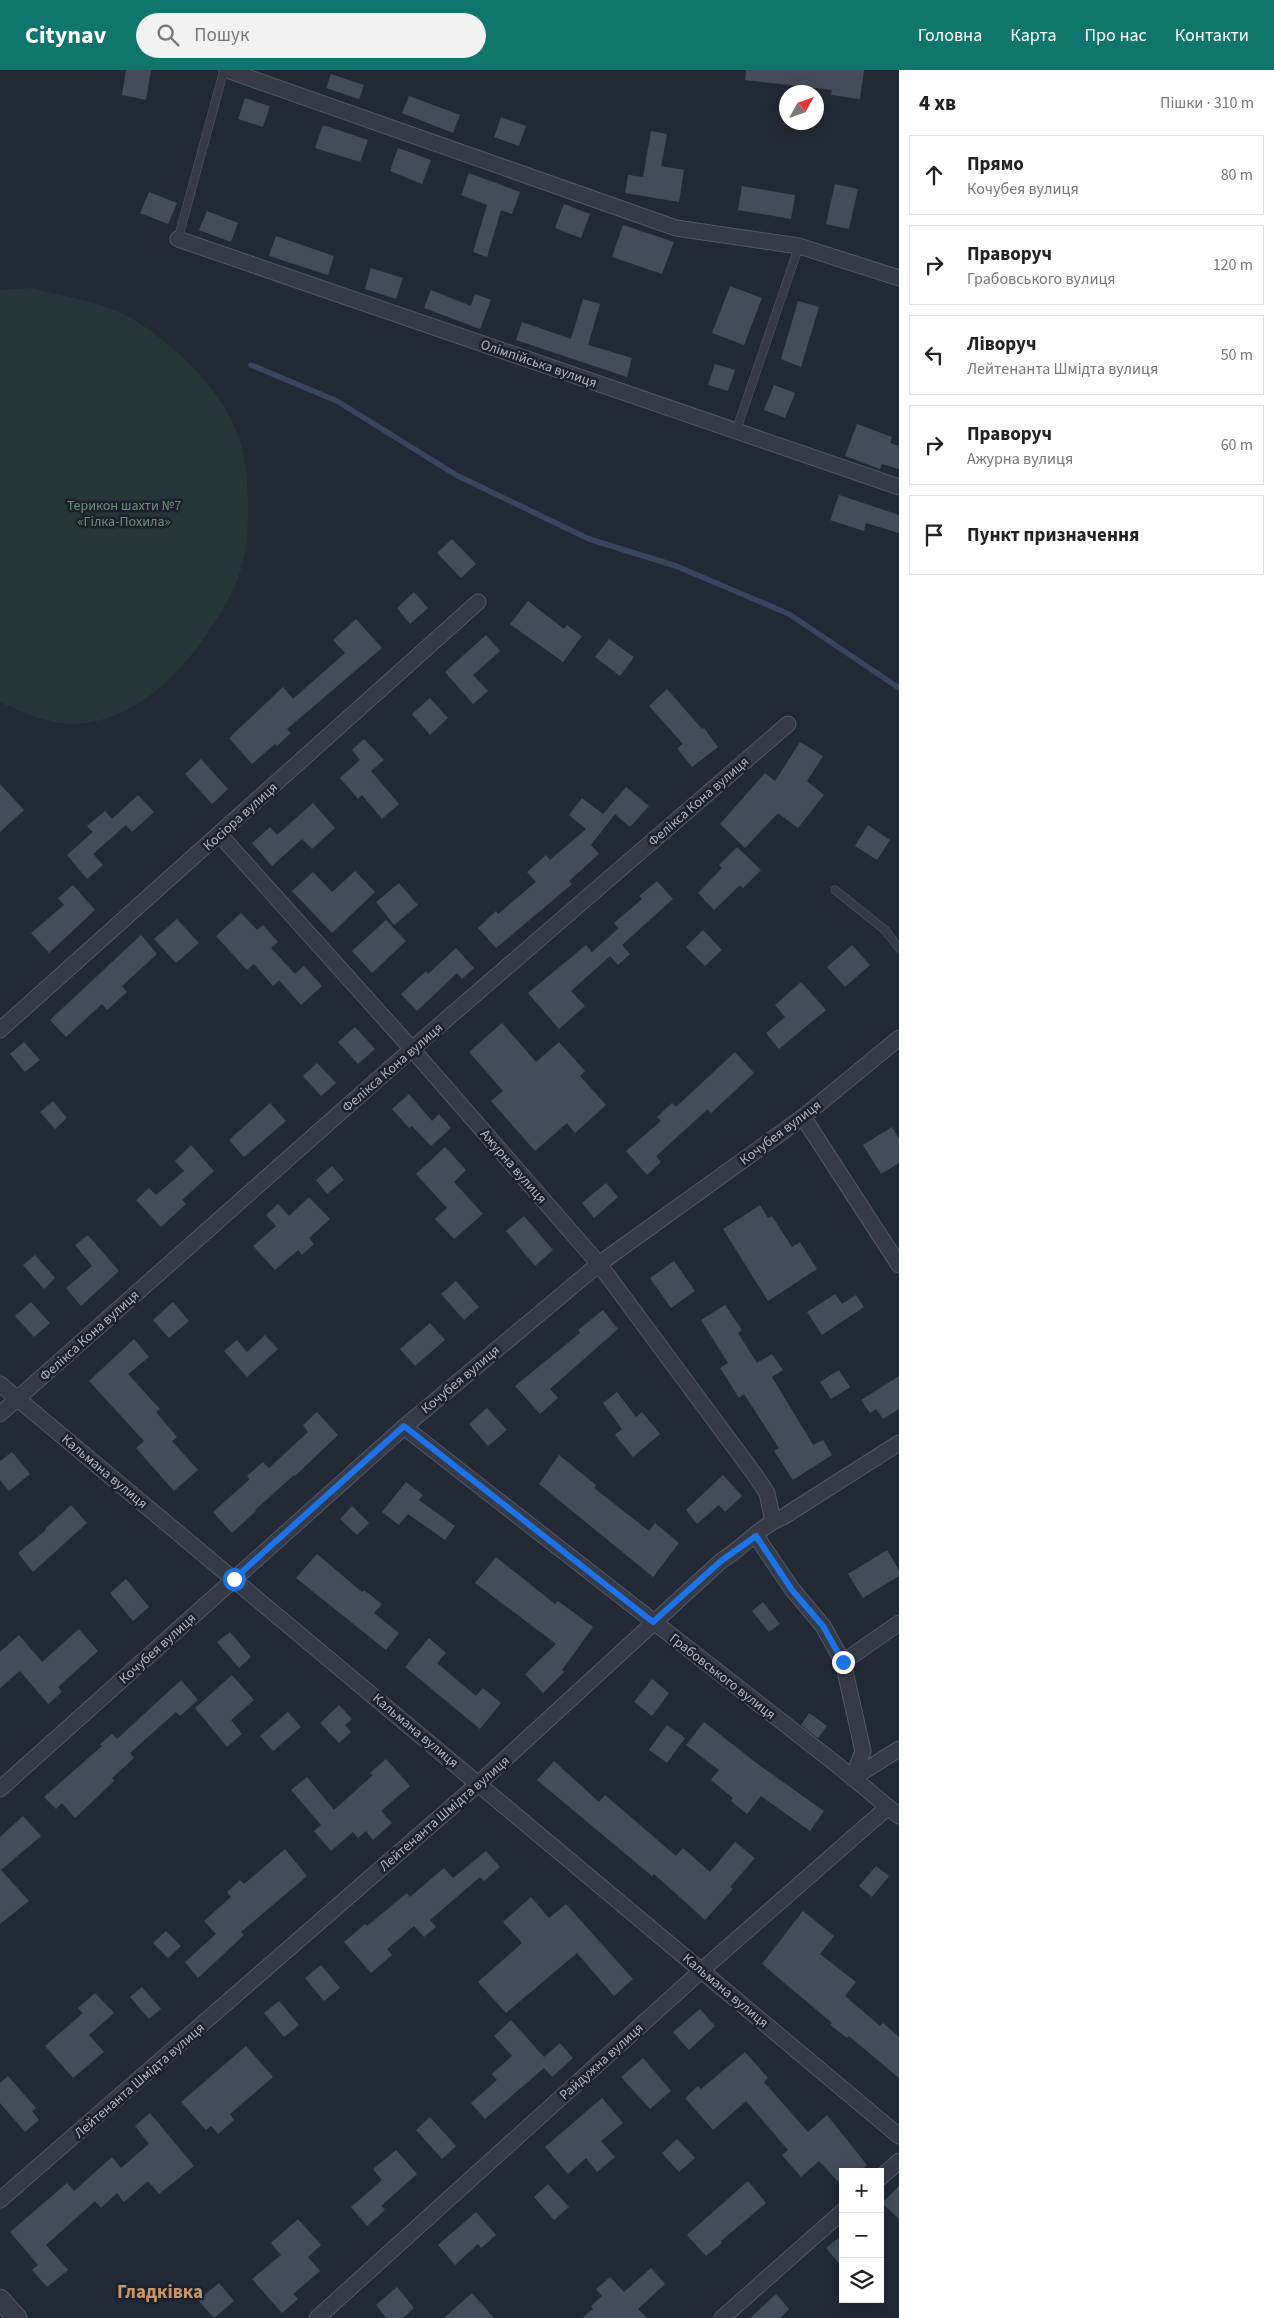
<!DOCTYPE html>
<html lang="uk">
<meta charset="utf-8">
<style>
:root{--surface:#fff;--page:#f2f2f2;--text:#222;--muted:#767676;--line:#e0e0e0;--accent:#0f766e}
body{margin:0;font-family:"Source Sans 3",sans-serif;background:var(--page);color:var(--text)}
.controls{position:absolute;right:15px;bottom:15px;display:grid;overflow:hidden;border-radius:0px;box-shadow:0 2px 12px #0003}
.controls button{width:45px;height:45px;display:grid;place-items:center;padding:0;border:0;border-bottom:1px solid var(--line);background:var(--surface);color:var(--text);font:25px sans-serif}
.compass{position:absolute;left:779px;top:15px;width:45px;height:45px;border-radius:50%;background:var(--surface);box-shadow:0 2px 12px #0003;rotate:50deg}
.stop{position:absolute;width:15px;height:15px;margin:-11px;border:4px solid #1a73e8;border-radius:50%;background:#fff}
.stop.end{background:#1a73e8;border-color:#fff;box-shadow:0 1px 5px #0008}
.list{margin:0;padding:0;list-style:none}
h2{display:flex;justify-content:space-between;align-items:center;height:65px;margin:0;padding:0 20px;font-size:21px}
h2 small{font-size:16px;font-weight:400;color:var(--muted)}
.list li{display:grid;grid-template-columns:32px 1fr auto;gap:15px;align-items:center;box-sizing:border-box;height:80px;margin:0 10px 10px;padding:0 10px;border:1px solid var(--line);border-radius:0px}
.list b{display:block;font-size:19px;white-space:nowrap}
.list p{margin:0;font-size:16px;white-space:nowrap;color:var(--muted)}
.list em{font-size:16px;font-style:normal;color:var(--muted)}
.icon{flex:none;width:28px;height:28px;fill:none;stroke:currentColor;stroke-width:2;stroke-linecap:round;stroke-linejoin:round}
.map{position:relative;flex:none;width:899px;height:2248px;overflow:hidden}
header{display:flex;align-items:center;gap:30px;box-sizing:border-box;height:70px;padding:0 25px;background:var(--accent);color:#fff}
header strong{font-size:24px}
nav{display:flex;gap:28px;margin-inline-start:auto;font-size:18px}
.search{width:350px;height:45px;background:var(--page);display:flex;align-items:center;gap:12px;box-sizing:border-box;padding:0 18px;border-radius:28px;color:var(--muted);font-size:19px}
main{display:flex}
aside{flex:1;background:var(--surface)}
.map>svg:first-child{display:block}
</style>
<header>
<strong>Citynav</strong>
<div class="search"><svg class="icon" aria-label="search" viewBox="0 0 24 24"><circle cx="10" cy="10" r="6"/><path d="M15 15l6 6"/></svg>Пошук</div>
<nav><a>Головна</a><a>Карта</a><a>Про нас</a><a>Контакти</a></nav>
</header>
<main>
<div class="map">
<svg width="899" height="2248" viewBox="0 0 899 2248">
<rect width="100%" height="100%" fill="#222936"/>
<path fill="#253638" d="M31 218C58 225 93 230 119 242 164 263 226 321 240 371 246 392 248 418 248 439 248 459 247 480 241 499 233 525 217 549 201 572 174 610 134 646 87 653 57 658 27 644 0 632V220Z"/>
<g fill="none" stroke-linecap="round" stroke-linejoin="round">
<path stroke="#39465f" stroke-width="5.5" d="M251 295 337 331 456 405 589 469 676 496 789 544 899 618"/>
</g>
<g fill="#444c5b">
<path d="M126 0H151L146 30 122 25Z"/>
<path d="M746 0H864L860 29 831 25 832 20 745 10Z"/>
<path d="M331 4 364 15 359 29 326 18Z"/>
<path d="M409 26 460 45 453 63 402 43Z"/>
<path d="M245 28 270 36 263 57 238 49Z"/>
<path d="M501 47 526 56 519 76 494 67Z"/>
<path d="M323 55 368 70 360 92 315 78Z"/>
<path d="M651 61 667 64 661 96 684 100 679 132 625 123 628 105 643 107Z"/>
<path d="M398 78 431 90 422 114 390 101Z"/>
<path d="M469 103 520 122 512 144 501 140 487 187 473 182 487 135 461 125Z"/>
<path d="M835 114 858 119 849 159 826 154Z"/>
<path d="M742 116 795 125 791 149 738 140Z"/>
<path d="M149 122 177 133 168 154 140 143Z"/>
<path d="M564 134 590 144 581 168 555 158Z"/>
<path d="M207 141 238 153 231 172 199 160Z"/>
<path d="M623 155 674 172 662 204 612 187Z"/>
<path d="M276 166 334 186 328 205 269 186Z"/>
<path d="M371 198 403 208 396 229 365 219Z"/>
<path d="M730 216 762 228 744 275 712 263Z"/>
<path d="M431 220 471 236 475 224 491 230 480 259 424 238Z"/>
<path d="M583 229 600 234 588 275 632 288 627 307 516 270 522 252 571 269Z"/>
<path d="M798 231 819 237 801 297 781 289Z"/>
<path d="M715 294 735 300 728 321 708 315Z"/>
<path d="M774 315 795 323 785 348 764 340Z"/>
<path d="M857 354 892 367 890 373 899 376V399L882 394 880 399 845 386Z"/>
<path d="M839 425 899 445V463L866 453 864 461 830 450Z"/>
<path d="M452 469 476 494 461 508 437 483Z"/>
<path d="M414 522 428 538 410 554 397 538Z"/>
<path d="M528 531 564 559 567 555 582 566 563 592 510 554Z"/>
<path d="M356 549 382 578 287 659 291 663 277 676 275 674 252 694 229 668 283 617 293 629 345 583 333 570Z"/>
<path d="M486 565 500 581 473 605 488 621 473 634 445 602Z"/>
<path d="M609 569 634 587 620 606 595 587Z"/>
<path d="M667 619 702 659 704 658 718 677 692 697 677 678 683 674 649 636Z"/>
<path d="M430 628 448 648 430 665 412 644Z"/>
<path d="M364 669 384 690 371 701 399 734 382 749 362 725 358 729 340 708 360 690 352 680Z"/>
<path d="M800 672 823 686 807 711 824 725 798 758 778 743 745 778 720 754 765 703 775 711Z"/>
<path d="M201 689 228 719 212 734 185 704Z"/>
<path d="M0 714 24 740 0 762Z"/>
<path d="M626 717 649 736 630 757 615 744 591 775 599 784 569 811 572 814 496 878 478 858 496 841 498 844 536 812 527 802 546 785 550 790 586 759 569 745 582 728 603 744Z"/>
<path d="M138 725 154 742 132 762 126 755 93 784 103 795 87 809 67 785 93 762 87 756 105 741 112 749Z"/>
<path d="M313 733 335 758 312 779 302 769 272 796 252 773 270 757 277 765Z"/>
<path d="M868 755 890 770 877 790 855 776Z"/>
<path d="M737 777 761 800 743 818 740 815 714 840 698 823 722 798 719 795Z"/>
<path d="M355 801 375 822 332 863 292 821 313 802 332 822Z"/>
<path d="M657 811 673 829 622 875 630 884 618 895 610 886 571 921 585 936 559 959 528 923 586 875 592 882 619 858 614 853 642 829 639 826Z"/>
<path d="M399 813 418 835 394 855 376 832Z"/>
<path d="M73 815 95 840 49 883 31 863 64 835 58 828Z"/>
<path d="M241 843 257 860 263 855 278 872 271 878 295 904 304 896 322 916 301 935 279 910 273 916 254 894 247 900 216 866Z"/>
<path d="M177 849 199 873 176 893 154 869Z"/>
<path d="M386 850 406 871 372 903 352 881Z"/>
<path d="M703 860 722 880 705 896 686 877Z"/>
<path d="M141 865 157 884 122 916 127 922 107 940 102 934 66 967 50 950Z"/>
<path d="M852 875 870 895 845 917 827 897Z"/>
<path d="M456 878 474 898 462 909 457 903 417 941 401 924 426 901 428 904Z"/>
<path d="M801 912 826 940 779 979 766 963 785 947 775 935Z"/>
<path d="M502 953 536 992 559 972 585 1001 580 1006 606 1035 575 1063 567 1053 535 1081 491 1031 503 1021 469 982Z"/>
<path d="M355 957 375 979 358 994 338 972Z"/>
<path d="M24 972 40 990 25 1002 10 984Z"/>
<path d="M735 982 754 1003 711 1043 708 1039 656 1086 661 1092 647 1105 626 1081 661 1051 657 1047 672 1033 676 1037Z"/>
<path d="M317 993 336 1013 321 1026 303 1006Z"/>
<path d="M409 1024 432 1051 439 1044 451 1058 431 1076 412 1056 409 1058 392 1039Z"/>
<path d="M53 1031 67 1048 55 1059 40 1042Z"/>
<path d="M270 1033 286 1051 244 1087 229 1070Z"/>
<path d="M892 1057 899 1069V1093L881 1104 863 1075Z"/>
<path d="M191 1075 214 1101 182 1130 186 1134 161 1157 136 1130 149 1118 156 1125 184 1101 175 1091Z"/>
<path d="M445 1077 466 1100 454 1112 483 1144 454 1169 435 1149 447 1138 416 1104Z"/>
<path d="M332 1096 344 1110 327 1124 316 1110Z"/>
<path d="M606 1113 618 1127 594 1148 582 1133Z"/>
<path d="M309 1127 330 1149 309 1168 314 1174 302 1185 298 1180 275 1200 253 1176 276 1156 266 1145 278 1134 289 1146Z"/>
<path d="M760 1135 768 1148 772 1146 792 1177 800 1172 817 1199 768 1231 723 1159Z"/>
<path d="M524 1146 553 1180 535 1196 506 1161Z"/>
<path d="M88 1165 119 1201 81 1236 66 1218 92 1196 75 1175Z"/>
<path d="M35 1185 55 1208 44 1219 23 1195Z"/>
<path d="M674 1191 695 1221 671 1238 650 1208Z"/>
<path d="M456 1211 479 1237 464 1250 441 1224Z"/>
<path d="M835 1224 842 1234 856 1225 864 1237 822 1265 807 1242Z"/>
<path d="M31 1232 50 1253 34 1267 15 1246Z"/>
<path d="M173 1232 189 1251 169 1268 153 1250Z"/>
<path d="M725 1235 742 1260 738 1263 757 1293 772 1284 783 1300 772 1307 813 1375 823 1370 832 1385 793 1410 774 1381 779 1378 744 1324 739 1328 720 1298 728 1293 701 1250Z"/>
<path d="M603 1240 618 1259 550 1319 558 1328 540 1344 515 1316 580 1263 578 1260Z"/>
<path d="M430 1253 445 1270 415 1296 400 1279Z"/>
<path d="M265 1265 278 1279 247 1307 224 1281 237 1270 247 1282Z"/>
<path d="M134 1269 149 1287 128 1304 160 1339 156 1342 177 1367 172 1371 198 1400 174 1421 136 1378 144 1371 89 1311Z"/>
<path d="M839 1300 850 1317 831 1329 820 1312Z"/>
<path d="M899 1306V1339L883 1349 876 1339 870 1343 861 1330Z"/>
<path d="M617 1322 636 1347 642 1342 660 1364 633 1387 615 1365 622 1359 603 1333Z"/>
<path d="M487 1338 507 1360 488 1376 469 1354Z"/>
<path d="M317 1342 338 1365 295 1406 294 1405 255 1440 256 1441 232 1463 213 1442 250 1409 247 1406 263 1392 269 1398 308 1362 303 1355Z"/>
<path d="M12 1382 30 1404 9 1421 0 1410V1391Z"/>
<path d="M559 1385 596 1415 594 1418 649 1461 655 1453 679 1473 653 1507 539 1414Z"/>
<path d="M723 1405 742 1426 725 1442 719 1435 697 1454 686 1440Z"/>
<path d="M406 1412 423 1425 419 1430 455 1456 445 1470 408 1444 399 1455 382 1442Z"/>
<path d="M71 1435 87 1453 33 1502 18 1483 46 1460 45 1459Z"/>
<path d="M352 1436 369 1453 357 1465 340 1449Z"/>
<path d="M887 1480 899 1500V1506L863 1528 848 1504Z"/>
<path d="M317 1484 362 1522 364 1520 382 1534 374 1543 399 1563 386 1580 296 1508Z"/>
<path d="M496 1487 555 1534 558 1531 593 1557 562 1600 564 1602 543 1623 525 1604 556 1574 475 1513Z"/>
<path d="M126 1509 149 1537 133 1551 110 1523Z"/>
<path d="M763 1532 780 1554 769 1562 752 1541Z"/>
<path d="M79 1559 98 1581 58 1617 62 1622 48 1634 20 1601 0 1618V1582L19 1565 42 1592Z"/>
<path d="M230 1562 251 1587 239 1598 217 1572Z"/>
<path d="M429 1568 446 1583 437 1593 476 1626 483 1618 501 1633 480 1659 405 1597Z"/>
<path d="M232 1605 254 1630 231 1650 242 1664 227 1677 195 1638Z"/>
<path d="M652 1609 669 1623 652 1646 634 1632Z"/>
<path d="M181 1610 198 1630 180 1646 176 1642 130 1683 134 1688 112 1708 114 1711 75 1748 62 1733 56 1739 44 1727 102 1676 100 1674 112 1664 117 1669Z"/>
<path d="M339 1635 352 1649 345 1655 351 1662 339 1673 320 1653Z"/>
<path d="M288 1642 301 1657 273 1681 260 1666Z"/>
<path d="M809 1643 827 1656 818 1668 801 1655Z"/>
<path d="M704 1652 759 1695 824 1741 810 1761 761 1726 747 1744 731 1731 733 1728 711 1710 719 1700 686 1675Z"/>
<path d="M667 1655 685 1668 667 1693 649 1680Z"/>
<path d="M386 1689 410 1716 381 1741 392 1753 373 1770 366 1761 358 1768 353 1762 331 1781 314 1761 321 1755 291 1720 307 1707 334 1740 373 1705 370 1703Z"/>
<path d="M554 1691 599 1732 605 1725 676 1786 683 1778 710 1802 735 1772 755 1788 730 1817 733 1819 705 1850 654 1804 652 1806 537 1710Z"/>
<path d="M23 1746 41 1766 1 1800 29 1831 0 1854V1767Z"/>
<path d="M285 1779 307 1806 241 1862 244 1865 198 1908 185 1892 216 1864 204 1851 231 1827 227 1822 240 1810 244 1814Z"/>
<path d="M486 1781 500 1797 484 1811 480 1807 430 1850 436 1857 424 1867 414 1856 387 1879 392 1885 371 1903 344 1872 365 1854 367 1856 407 1823 410 1827 444 1798 453 1808Z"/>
<path d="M876 1796 889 1806 872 1827 859 1816Z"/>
<path d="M531 1827 549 1848 566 1834 633 1909 614 1926 577 1883 506 1943 478 1912 522 1873 503 1852Z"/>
<path d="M803 1841 834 1866 820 1884 856 1912 845 1926 880 1956 883 1953 899 1967V2008L849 1966 847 1968 830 1955 832 1953 762 1894Z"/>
<path d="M166 1861 181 1876 168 1888 153 1873Z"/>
<path d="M321 1895 340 1918 324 1931 305 1908Z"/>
<path d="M142 1917 161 1939 149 1949 130 1927Z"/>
<path d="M95 1923 114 1943 89 1965 104 1982 73 2008 45 1976 83 1943 78 1938Z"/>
<path d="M279 1931 299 1955 284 1967 264 1943Z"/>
<path d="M700 1939 715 1956 689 1980 673 1962Z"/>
<path d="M511 1950 544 1987 560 1973 573 1988 552 2007 544 1998 485 2049 471 2033 497 2010 492 2004 512 1986 494 1966Z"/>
<path d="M246 1976 273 2007 230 2044 234 2050 218 2064 211 2056 206 2060 181 2032Z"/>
<path d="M745 1982 768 2008 764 2012 808 2062 827 2045 867 2095 860 2102H843V2117L819 2091 801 2107 782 2085 788 2080 746 2031 713 2060 685 2028 698 2016 701 2019Z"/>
<path d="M643 1988 671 2021 650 2039 621 2007Z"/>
<path d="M8 2006 36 2038 32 2041 39 2050 25 2062 0 2033V2013Z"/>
<path d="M602 2028 623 2053 601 2071 615 2087 597 2102 586 2088 568 2104 545 2077Z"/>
<path d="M150 2043 194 2096 159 2124 148 2111 124 2132 117 2123 101 2138 95 2131 46 2175 68 2200 47 2217 32 2200 38 2195 10 2162 67 2113 74 2121 112 2087 121 2098 149 2074 135 2056Z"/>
<path d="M430 2047 456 2076 442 2089 416 2060Z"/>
<path d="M677 2069 695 2088 679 2102 662 2083Z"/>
<path d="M396 2080 417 2104 381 2136 385 2140 367 2156 351 2137 382 2110 373 2099Z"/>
<path d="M748 2111 766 2133 721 2171 722 2173 706 2186 687 2165Z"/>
<path d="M548 2114 569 2137 554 2150 534 2127Z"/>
<path d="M899 2116V2149L882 2133Z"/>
<path d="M476 2142 496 2165 481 2178 478 2174 455 2195 438 2175Z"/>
<path d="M298 2149 321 2175 308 2187 320 2201 293 2224 298 2229 282 2243 252 2209 281 2185 271 2173Z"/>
<path d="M843 2164V2198L826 2178Z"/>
<path d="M651 2198 665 2214 638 2239 647 2248H582L593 2239 591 2236 602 2226 596 2219 610 2207 624 2222Z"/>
<path d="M219 2213 234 2231 214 2248 198 2230Z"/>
<path d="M397 2217 414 2238 403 2248H386L376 2235Z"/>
<path d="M472 2223 494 2248H444Z"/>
<path d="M776 2224 789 2239 780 2248H750Z"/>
</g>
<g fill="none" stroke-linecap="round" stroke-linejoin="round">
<defs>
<g id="service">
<path d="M178 169 224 0"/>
<path d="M736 361 799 176"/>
<path d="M835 820 885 860 899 878"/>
</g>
<g id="minor">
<path d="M227 0 676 158 799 176 899 208"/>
<path d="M178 169 899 417"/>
<path d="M220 765 412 979 599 1194 755 1405 767 1423 773 1451"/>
<path d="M0 960 478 532"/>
<path d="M803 1047 899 1195"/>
<path d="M0 1314 899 2066"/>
<path d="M0 1344 412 979 788 654"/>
<path d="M404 1357 836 1694 899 1746"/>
<path d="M756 1466 792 1519 823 1556 843 1592 863 1681 853 1708"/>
<path d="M843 1592 899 1553"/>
<path d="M853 1708 899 1679"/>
<path d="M0 1719 404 1357 599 1194 803 1047 899 968"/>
<path d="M880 2108 899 2091"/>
<path d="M0 2130 479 1713 721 1491C743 1478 760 1456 783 1447L899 1373"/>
<path d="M317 2248 702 1900 888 1737"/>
<path d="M722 2248 843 2141"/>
</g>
<path id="tertiary" d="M0 2229 17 2248"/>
</defs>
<use href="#service" stroke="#535965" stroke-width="9"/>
<use href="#minor" stroke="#535965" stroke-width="17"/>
<use href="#tertiary" stroke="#535965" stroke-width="21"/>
<use href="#service" stroke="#363b47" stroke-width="8"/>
<use href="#minor" stroke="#363b47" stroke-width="15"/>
<use href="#tertiary" stroke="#363b47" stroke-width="19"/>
</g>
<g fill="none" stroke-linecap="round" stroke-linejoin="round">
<path stroke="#1a73e8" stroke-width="6" d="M234 1509 404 1356 653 1552 721 1491 756 1466 792 1520 823 1556 843 1592"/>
</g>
<g text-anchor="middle" stroke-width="5" stroke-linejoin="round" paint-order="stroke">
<g font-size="14" fill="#b0b6c3" stroke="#1b212c">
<text transform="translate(539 293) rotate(19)" y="5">Олімпійська вулиця</text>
<text transform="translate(698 731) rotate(-41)" y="5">Фелікса Кона вулиця</text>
<text transform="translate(240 746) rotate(-42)" y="5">Косіора вулиця</text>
<text transform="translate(392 997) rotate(-41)" y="5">Фелікса Кона вулиця</text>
<text transform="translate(780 1062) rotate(-37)" y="5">Кочубея вулиця</text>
<text transform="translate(514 1096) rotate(49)" y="5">Ажурна вулиця</text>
<text transform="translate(89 1265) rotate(-42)" y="5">Фелікса Кона вулиця</text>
<text transform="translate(460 1309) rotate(-40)" y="5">Кочубея вулиця</text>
<text transform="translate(105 1401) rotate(40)" y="5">Кальмана вулиця</text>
<text transform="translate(157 1578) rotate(-42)" y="5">Кочубея вулиця</text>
<text transform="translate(723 1606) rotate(38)" y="5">Грабовського вулиця</text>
<text transform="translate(416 1660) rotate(40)" y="5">Кальмана вулиця</text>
<text transform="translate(444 1743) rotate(-41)" y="5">Лейтенанта Шмідта вулиця</text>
<text transform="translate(726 1920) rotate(40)" y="5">Кальмана вулиця</text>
<text transform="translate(601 1991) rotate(-42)" y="5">Райдужна вулиця</text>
<text transform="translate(139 2010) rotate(-41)" y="5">Лейтенанта Шмідта вулиця</text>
</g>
<g font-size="14" fill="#6a9276" stroke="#1b212c">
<text x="124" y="440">Терикон шахти №7<tspan x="124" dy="16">«Гілка-Похила»</tspan></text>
</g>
<g font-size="19" font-weight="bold" fill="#ca9864" stroke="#1b212c">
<text x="160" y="2228">Гладківка</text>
</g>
</g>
</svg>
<div class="controls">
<button>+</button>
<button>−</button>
<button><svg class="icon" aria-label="layers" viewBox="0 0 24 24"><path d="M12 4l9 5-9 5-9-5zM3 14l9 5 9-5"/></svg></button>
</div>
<svg class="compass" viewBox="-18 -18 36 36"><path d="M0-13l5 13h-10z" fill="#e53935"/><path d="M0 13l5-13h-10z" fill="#767676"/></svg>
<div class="stop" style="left:234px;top:1509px"></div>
<div class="stop end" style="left:843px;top:1592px"></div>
</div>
<aside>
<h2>4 хв<small>Пішки · 310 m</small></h2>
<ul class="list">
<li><svg class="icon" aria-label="ahead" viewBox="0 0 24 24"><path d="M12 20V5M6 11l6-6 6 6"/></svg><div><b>Прямо</b><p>Кочубея вулиця</p></div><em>80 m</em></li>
<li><svg class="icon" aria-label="right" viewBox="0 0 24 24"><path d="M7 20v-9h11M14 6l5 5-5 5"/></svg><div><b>Праворуч</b><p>Грабовського вулиця</p></div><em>120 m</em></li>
<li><svg class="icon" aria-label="left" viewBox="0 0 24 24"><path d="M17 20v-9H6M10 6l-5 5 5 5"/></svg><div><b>Ліворуч</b><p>Лейтенанта Шмідта вулиця</p></div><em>50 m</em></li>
<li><svg class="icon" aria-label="right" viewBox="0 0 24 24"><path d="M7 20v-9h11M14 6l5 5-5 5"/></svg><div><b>Праворуч</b><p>Ажурна вулиця</p></div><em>60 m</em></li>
<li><svg class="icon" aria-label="arrive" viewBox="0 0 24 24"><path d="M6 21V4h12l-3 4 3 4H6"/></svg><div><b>Пункт призначення</b></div></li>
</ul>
</aside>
</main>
